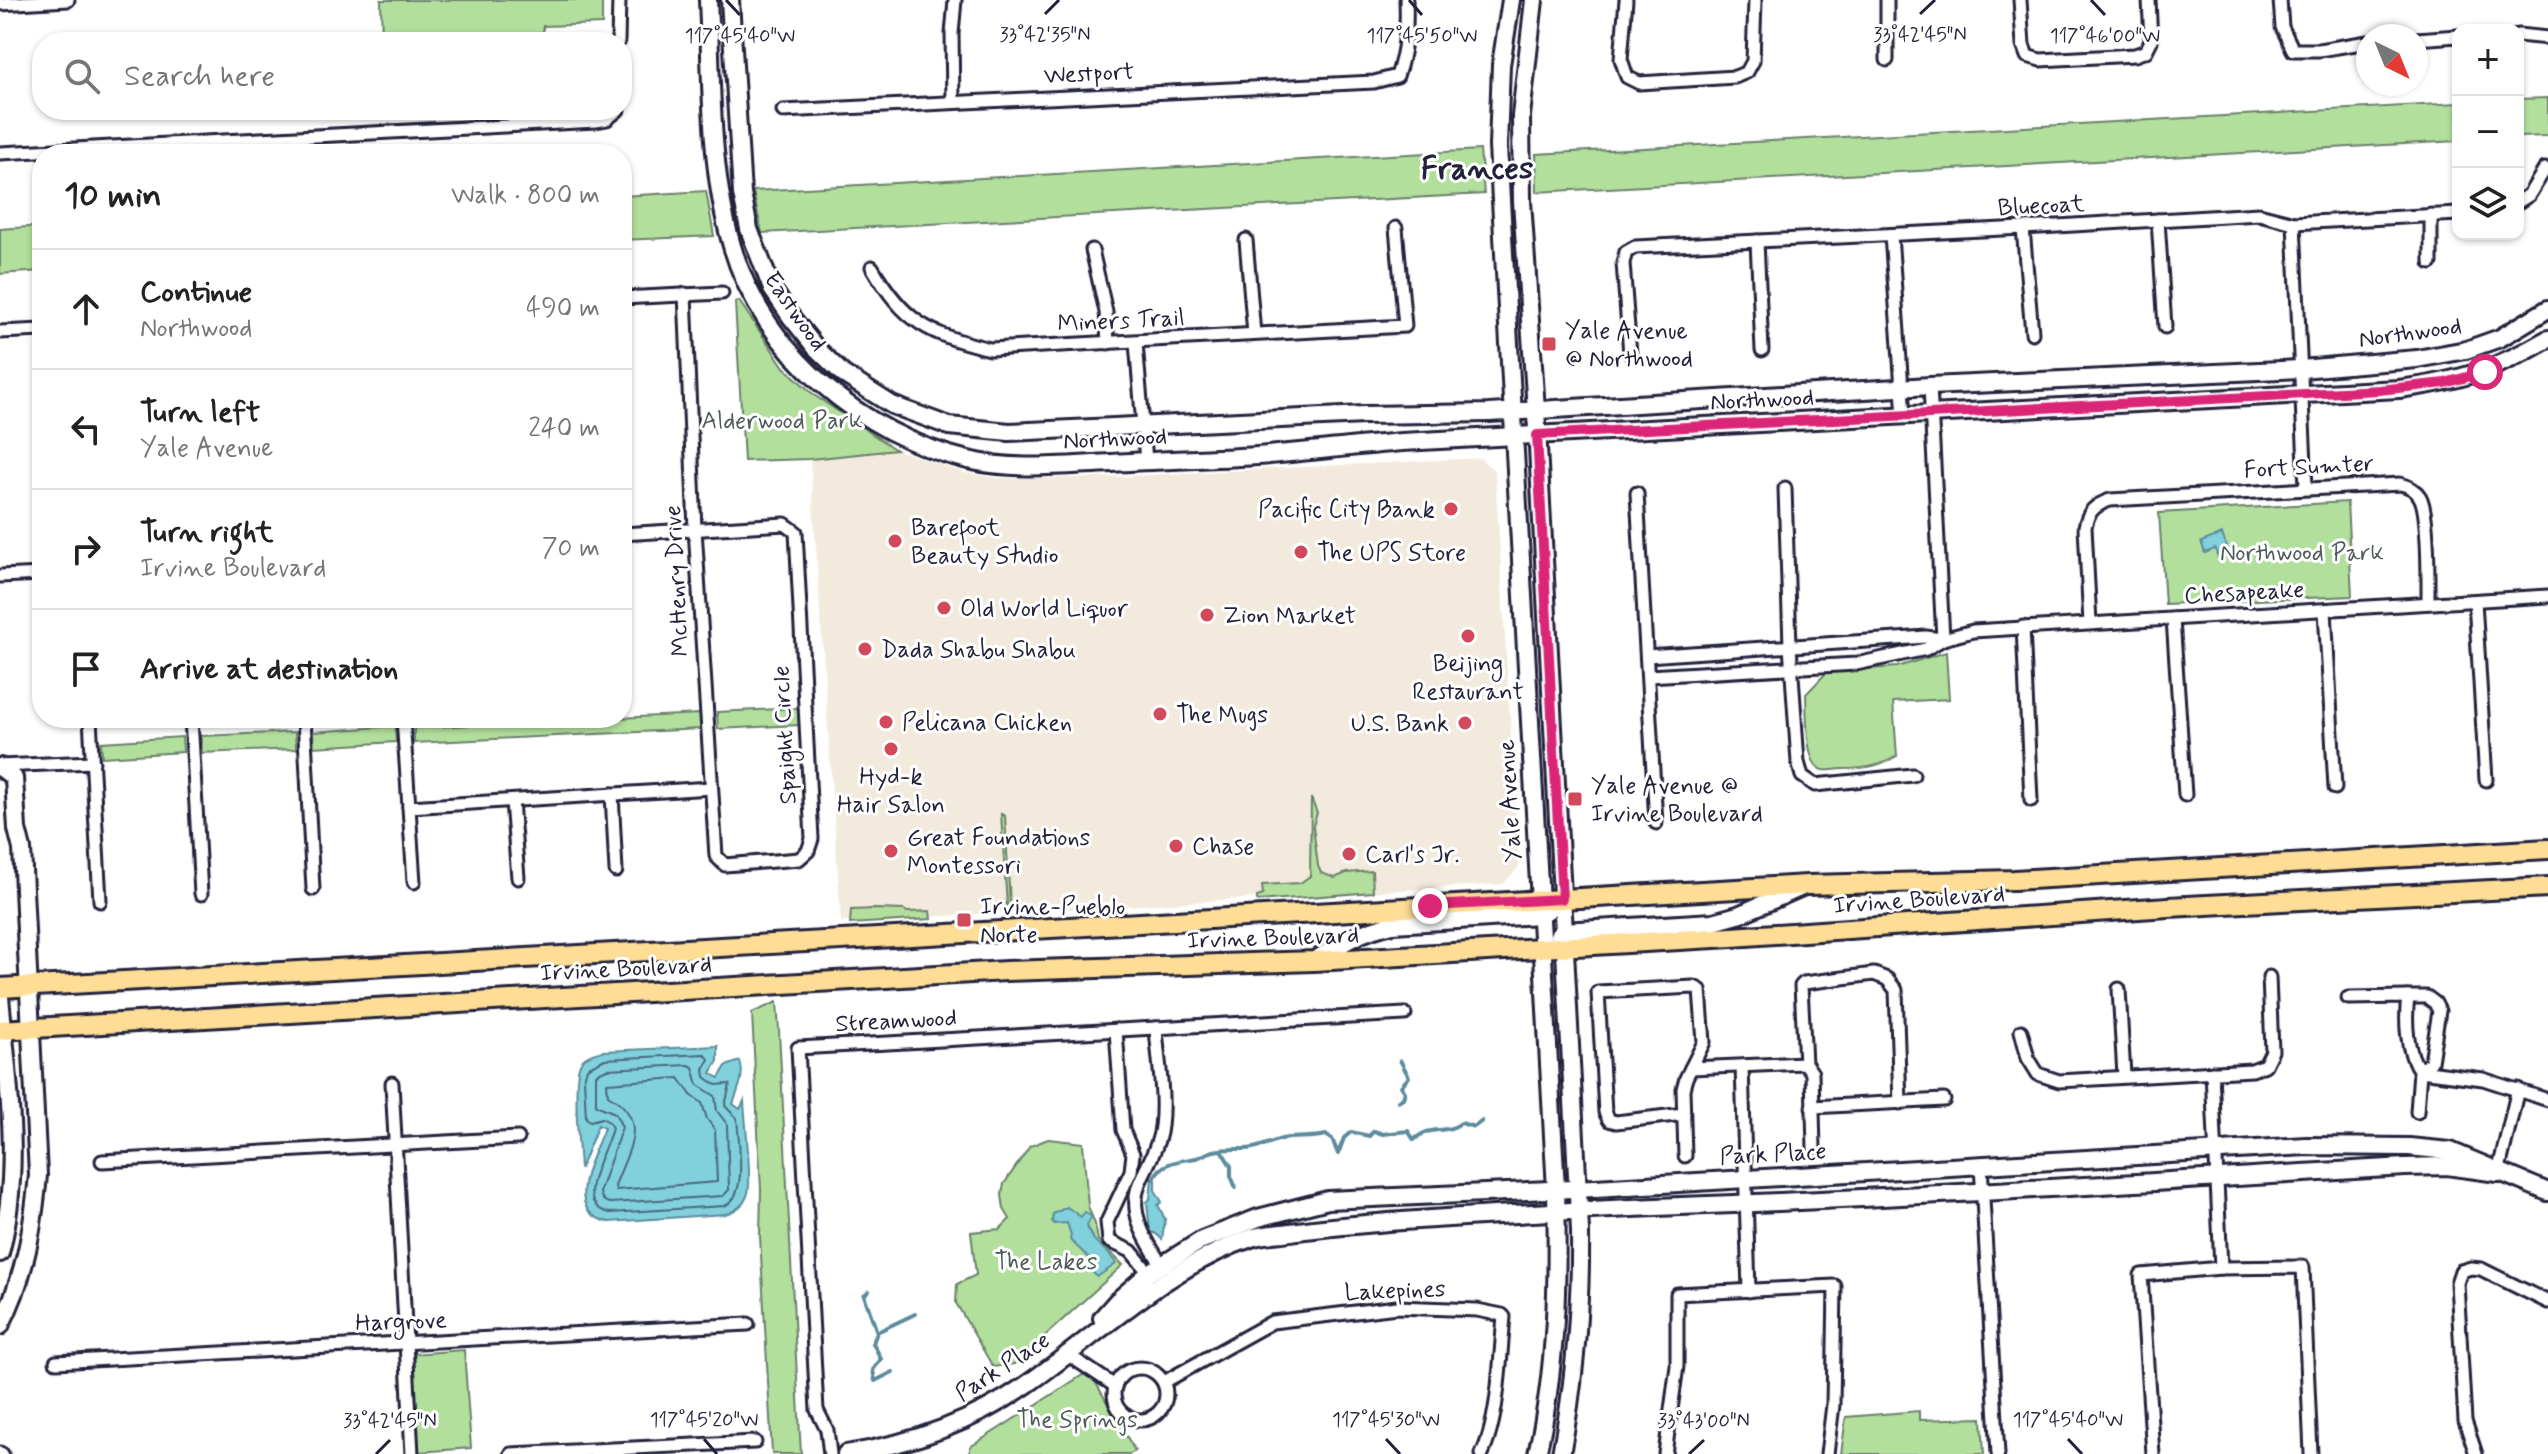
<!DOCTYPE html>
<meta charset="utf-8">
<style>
:root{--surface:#fff;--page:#f6f6f6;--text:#222;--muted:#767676;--line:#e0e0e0}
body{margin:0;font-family:Mynerve,sans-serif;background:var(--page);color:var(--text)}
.controls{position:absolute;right:24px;top:24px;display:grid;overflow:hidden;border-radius:16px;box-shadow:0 2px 6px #0004}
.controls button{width:72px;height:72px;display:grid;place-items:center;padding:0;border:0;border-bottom:2px solid var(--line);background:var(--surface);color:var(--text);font:40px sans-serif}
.compass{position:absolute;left:2356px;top:24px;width:72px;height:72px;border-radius:50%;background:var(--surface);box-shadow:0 2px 6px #0004;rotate:137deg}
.stop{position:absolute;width:24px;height:24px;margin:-18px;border:6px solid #db2777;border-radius:50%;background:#fff}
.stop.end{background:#db2777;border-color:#fff;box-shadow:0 2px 8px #0008}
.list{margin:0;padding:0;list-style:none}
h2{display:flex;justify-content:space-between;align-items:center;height:104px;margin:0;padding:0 32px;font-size:34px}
h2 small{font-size:26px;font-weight:400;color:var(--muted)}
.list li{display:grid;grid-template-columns:52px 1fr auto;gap:24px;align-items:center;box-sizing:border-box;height:120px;padding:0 32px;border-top:2px solid var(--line)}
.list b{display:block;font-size:30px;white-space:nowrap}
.list p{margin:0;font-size:26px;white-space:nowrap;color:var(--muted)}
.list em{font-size:26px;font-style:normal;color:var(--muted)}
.icon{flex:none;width:44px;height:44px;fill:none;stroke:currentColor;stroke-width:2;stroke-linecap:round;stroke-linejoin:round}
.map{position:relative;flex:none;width:2548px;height:1454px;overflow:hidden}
.search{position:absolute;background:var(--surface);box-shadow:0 2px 6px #0004;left:32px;top:32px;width:600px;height:88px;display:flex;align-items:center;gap:20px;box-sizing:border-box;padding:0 28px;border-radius:32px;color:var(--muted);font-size:30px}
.panel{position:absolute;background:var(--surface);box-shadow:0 2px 6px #0004;left:32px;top:144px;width:600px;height:584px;border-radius:32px}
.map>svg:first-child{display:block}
</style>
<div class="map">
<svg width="2548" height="1454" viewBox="0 0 2548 1454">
<rect width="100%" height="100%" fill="#fff"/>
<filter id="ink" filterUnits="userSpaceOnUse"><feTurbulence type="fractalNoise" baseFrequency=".0125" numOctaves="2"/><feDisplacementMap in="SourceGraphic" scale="16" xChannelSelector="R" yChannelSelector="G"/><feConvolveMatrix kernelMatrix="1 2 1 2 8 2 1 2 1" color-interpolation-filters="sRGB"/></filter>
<g filter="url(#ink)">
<path fill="#f2eadc" d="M896 450 965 473 998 478H1090L1480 458 1495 471 1519 867 1503 884 841 922 810 459Z"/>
<g fill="#b3df9d" stroke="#6a806c" stroke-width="2">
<path d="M381 0H602V24L543 26V42H382Z"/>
<path d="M2548 98V136L2518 137V99Z"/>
<path d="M2458 103V141L1537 192 1536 154Z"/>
<path d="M1480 150 1484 194 762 233 753 191Z"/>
<path d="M706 191 714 236 622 240V196Z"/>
<path d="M42 226V271L0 274V229Z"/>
<path d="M739 301 784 367 814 395 896 450 810 459 744 461 735 302Z"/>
<path d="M2347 502 2352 596 2165 604 2159 513Z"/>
<path d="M1946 652 1949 699 1893 702 1897 756C1879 767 1862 769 1842 769 1836 769 1828 771 1823 770 1804 767 1807 709 1806 694L1827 672 1897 667Z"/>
<path d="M799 708 800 725 718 729 717 712Z"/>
<path d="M700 714V729L414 743V728Z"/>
<path d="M395 726 396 742 314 747 313 732Z"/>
<path d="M295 732 296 749 202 753 201 736Z"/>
<path d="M182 737 183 752 102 757 101 742Z"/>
<path d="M1311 798 1317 813 1313 826 1318 866 1321 873 1335 878 1346 873 1372 871 1373 892 1257 901V897L1263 895 1262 885 1300 883 1310 876Z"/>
<path d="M1001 814 1005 816 1010 904 1007 906Z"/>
<path d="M876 909 904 910 907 912 930 911 931 919 850 924 851 910Z"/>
<path d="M777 1002 779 1031 801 1454H772L760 1236 761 1190 752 1013Z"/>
<path d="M1048 1139 1083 1143 1088 1206 1095 1224 1098 1240 1123 1265 1014 1364 993 1367 956 1303 957 1284 976 1275 971 1232 1000 1229 1010 1219 1004 1209 1002 1195 1004 1184 1030 1146Z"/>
<path d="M464 1350 471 1448 419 1452 412 1354Z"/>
<path d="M1089 1371 1135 1451 1130 1454H970V1447Z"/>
<path d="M1919 1411V1420L1982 1418 1984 1454H1841L1846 1417Z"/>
</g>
<g fill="#81d1dc" stroke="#5b8b9c" stroke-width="2">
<path d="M2222 534 2230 556 2219 560 2215 549 2205 553 2201 542Z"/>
<path d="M718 1046V1061L711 1073 719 1078 726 1066 740 1061C745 1077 738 1089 733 1104L740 1109 744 1101C745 1122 752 1176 748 1193 745 1204 736 1211 725 1214L609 1222C560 1212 594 1156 604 1128L598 1125 580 1169C579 1149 572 1075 581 1062 586 1055 595 1053 603 1051Z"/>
<path d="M1152 1178 1155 1180V1190L1162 1202 1158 1205 1165 1219 1162 1239 1155 1233 1150 1232 1147 1202 1150 1199Z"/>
<path d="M1067 1207 1081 1217 1085 1212 1092 1217 1087 1225C1090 1244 1109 1248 1116 1264L1097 1277 1089 1268 1092 1261 1070 1240 1071 1235 1067 1223 1054 1224 1052 1221 1053 1214Z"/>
</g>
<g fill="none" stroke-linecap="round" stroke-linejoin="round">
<g stroke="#48687b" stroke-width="2">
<path d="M705 1054 709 1059 704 1069 705 1077 716 1085 730 1084 725 1106 737 1118C738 1140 749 1198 724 1206L610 1213C569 1204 607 1152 612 1128L609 1122 602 1118 590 1121 586 1118 584 1079 587 1068 605 1059Z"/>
<path d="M689 1065 693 1067 698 1085 715 1096 717 1111 727 1124 729 1190 723 1196 610 1203C603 1202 600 1197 600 1190L622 1127 615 1113 596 1105V1074L607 1069Z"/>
<path d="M679 1078 691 1095 702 1103 707 1119 715 1130 717 1182 616 1190 615 1186C628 1149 651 1120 608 1095L607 1083Z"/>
</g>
<g stroke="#5b8b9c" stroke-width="4">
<path d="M1398 1101 1403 1098 1405 1092 1401 1086 1409 1077 1400 1060"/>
<path d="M1221 1150 1231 1166V1176L1236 1188"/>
<path d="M1153 1179C1162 1161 1179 1161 1196 1158 1202 1157 1207 1152 1214 1151 1225 1148 1234 1149 1245 1149 1260 1149 1274 1139 1288 1138 1301 1137 1313 1138 1326 1135L1332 1139 1338 1154 1344 1138 1351 1132 1369 1136 1374 1131 1383 1134 1408 1131 1414 1140C1433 1123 1443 1136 1461 1123L1474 1127 1482 1121"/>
<path d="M869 1291 864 1295 877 1332 915 1314"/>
<path d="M877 1332 873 1343 881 1359 873 1370 875 1381 893 1372"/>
</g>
<defs>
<g id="street">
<path d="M1626 0 1621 59 1627 77 1639 83 1735 77 1747 72 1753 61 1755 0"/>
<path d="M1887 0V60"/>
<path d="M2020 0 2023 45 2027 56 2040 60 2135 55 2146 51 2151 41 2149 0"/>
<path d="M2280 0 2282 27 2293 50H2319L2368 42"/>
<path d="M0 4 68 0"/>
<path d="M2518 35 2548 38"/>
<path d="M2416 39 2458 36"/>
<path d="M618 42 619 0"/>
<path d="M953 101 952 34 955 0"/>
<path d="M783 111 1374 82 1397 76C1406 50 1407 27 1406 0"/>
<path d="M0 153 596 121 607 119 618 110"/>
<path d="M2518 202 2529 195 2545 169"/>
<path d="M2158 220 2165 327"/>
<path d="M2294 223 2306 487"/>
<path d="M2023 228 2032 333"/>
<path d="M1891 235 1904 416"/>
<path d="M1246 240 1254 334"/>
<path d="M1757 241 1762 350"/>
<path d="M1092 250 1106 312 1108 343"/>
<path d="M2431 263V215"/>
<path d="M872 267C905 323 928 334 990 349L1405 326 1396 228"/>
<path d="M622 298 722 293"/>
<path d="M0 332 42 330"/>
<path d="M1136 343 1146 461"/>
<path d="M1630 354 1623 263 1626 252 1635 247 2023 228 2259 214 2294 223 2458 214"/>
<path d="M1930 386 1943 639"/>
<path d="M1785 488 1790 646 1798 762 1802 776 1815 785 1913 775"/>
<path d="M1637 493 1656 823"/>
<path d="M622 534 785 524 796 532 812 839 808 851 799 859 725 865 716 856 695 529 685 294"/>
<path d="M0 576 42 574"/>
<path d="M2475 601 2486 780"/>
<path d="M2325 610 2335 788"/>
<path d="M2173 619 2185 795"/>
<path d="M2090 623 2085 527C2088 511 2095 505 2110 500L2400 484C2409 486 2415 489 2420 497 2429 513 2428 582 2428 603"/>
<path d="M2023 627 2031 800"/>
<path d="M1647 656 1926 637 1942 639"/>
<path d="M1648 676 1856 664 1926 649 1943 639 1973 631 2548 596"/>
<path d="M90 718 100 901"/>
<path d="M191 718 201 894"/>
<path d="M304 718 313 889"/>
<path d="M403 718 414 882"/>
<path d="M0 766 93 762"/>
<path d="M612 794 616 871"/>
<path d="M512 801 518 878"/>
<path d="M409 807 711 788"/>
<path d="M2119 989 2124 1076"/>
<path d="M2408 997H2427L2435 1003 2439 1011 2431 1062 2420 1071 2417 1112"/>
<path d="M2348 998 2408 997C2405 1020 2406 1053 2420 1071L2483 1079 2548 1100"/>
<path d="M1156 1028C1158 1061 1166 1100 1160 1133 1156 1152 1146 1167 1139 1184 1128 1214 1146 1240 1161 1264"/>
<path d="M1116 1030 1123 1130 1133 1154 1131 1171 1107 1222 1109 1241 1131 1251 1149 1273"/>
<path d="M2021 1031 2028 1058 2038 1074 2059 1081 2252 1070 2265 1065 2272 1051 2269 977"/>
<path d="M1742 1066 1749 1291"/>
<path d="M1691 1068 1805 1063"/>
<path d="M2212 1072 2221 1268"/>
<path d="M392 1083 412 1454"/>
<path d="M1812 1107 1944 1100"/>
<path d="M1684 1114 1616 1122 1609 1120 1605 1112 1598 992 1694 987 1700 990 1704 1042 1686 1078 1683 1089 1685 1156"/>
<path d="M1814 1149 1812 1073 1805 1063 1801 986 1804 983 1874 974 1887 979 1896 990 1900 1103"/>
<path d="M102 1161 518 1138"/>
<path d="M1981 1165 1998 1454"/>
<path d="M2498 1173 2518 1089"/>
<path d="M1067 1354 1115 1386"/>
<path d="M56 1362 748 1324"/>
<circle cx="1140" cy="1394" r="26"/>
<path d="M1164 1382 1272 1322 1397 1307 1477 1310 1502 1315 1504 1317C1500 1357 1499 1419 1482 1454"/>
<path d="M0 1453 2 1454"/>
<path d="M511 1454 755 1442"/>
<path d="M830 1454 827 1430 817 1410 798 1048 1405 1014"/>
<path d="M1665 1454 1677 1366V1294L1835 1286 1833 1405 1827 1454"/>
<path d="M2153 1454 2141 1275 2221 1268 2303 1267 2311 1454"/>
<path d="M2476 1454 2465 1421 2457 1283 2461 1271 2471 1268 2481 1269 2548 1302"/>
</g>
<g id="secondary">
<path d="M708 0C712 81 709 168 732 246 763 353 862 435 968 460 1014 471 1065 465 1112 463 1161 460 1209 459 1257 456 1306 452 1354 446 1402 442L2399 389C2460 381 2495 370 2548 339"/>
<path d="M730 0 742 194 749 229 772 289 791 317 816 348 843 374 892 405 949 426 1009 432 1364 415 1489 413 1930 386 2301 369 2417 359 2466 350 2500 338 2548 309"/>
<path d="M1511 0 1501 65 1498 146 1556 1190C1558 1279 1557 1367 1537 1454"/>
<path d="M1534 0 1521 116 1522 201 1536 410 1580 1231C1581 1306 1575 1380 1561 1454"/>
<path d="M0 767 14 778 17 829 22 849 38 1175C33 1228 25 1278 0 1326"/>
<path d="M1558 936 1563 931 1713 922 1738 915 1802 887"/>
<path d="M1314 961C1342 943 1360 931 1393 924L1540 915 1549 909"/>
<path d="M0 997C8 1083 22 1168 0 1253"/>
<path d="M1102 1318 1117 1301 1149 1273 1202 1240 1258 1218 1328 1200 1595 1188 2306 1146 2409 1147 2450 1151 2548 1192"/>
<path d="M846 1454C910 1444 973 1422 1026 1385 1100 1334 1164 1268 1251 1238 1263 1234 1278 1234 1291 1232 1323 1227 1356 1225 1388 1222 1486 1215 1583 1210 1681 1206 1923 1197 2164 1181 2405 1167L2447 1166 2498 1173"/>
</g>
<g id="primary">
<path d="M0 988 1807 885 2014 880 2548 849"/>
<path d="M0 1030 1006 971 1314 961 1732 937 2168 907 2548 887"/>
</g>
</defs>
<use href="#street" stroke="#22223b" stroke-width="17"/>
<use href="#secondary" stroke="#22223b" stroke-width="22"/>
<use href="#primary" stroke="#22223b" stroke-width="24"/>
<use href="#street" stroke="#fff" stroke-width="11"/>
<use href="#secondary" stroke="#fff" stroke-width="16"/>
<use href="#primary" stroke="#fedd96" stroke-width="18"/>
</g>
</g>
<g fill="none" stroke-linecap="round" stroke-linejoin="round" filter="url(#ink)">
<path stroke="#db2777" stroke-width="10" d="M1430 906 1562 899 1537 435 2379 390 2445 383 2485 372"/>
</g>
<path fill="none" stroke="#22223b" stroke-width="3" d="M726 0 740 15M1409 0 1422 15M2091 0 2105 15M1045 14 1059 0M1920 14 1935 0M704 1439 717 1454M1386 1439 1400 1454M2068 1439 2082 1454M376 1454 390 1440M1689 1454 1704 1440"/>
<g fill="#d1495b" stroke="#fff" stroke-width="3">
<rect x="1541" y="336" width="16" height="16" rx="4"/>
<circle cx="1451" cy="509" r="8"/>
<circle cx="895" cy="541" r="8"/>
<circle cx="1301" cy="552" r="8"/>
<circle cx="944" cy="608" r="8"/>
<circle cx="1207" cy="615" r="8"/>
<circle cx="1468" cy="636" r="8"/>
<circle cx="865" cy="649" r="8"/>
<circle cx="1160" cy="714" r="8"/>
<circle cx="886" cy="722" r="8"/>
<circle cx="1465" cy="723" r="8"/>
<circle cx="891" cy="749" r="8"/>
<rect x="1567" y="791" width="16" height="16" rx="4"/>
<circle cx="1176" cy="846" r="8"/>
<circle cx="891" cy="851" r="8"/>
<circle cx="1349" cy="854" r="8"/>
<rect x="956" y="912" width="16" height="16" rx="4"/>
</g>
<g text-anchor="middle" stroke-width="6" stroke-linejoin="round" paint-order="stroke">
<g font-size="24" fill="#22223b" stroke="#fff">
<text transform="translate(1089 73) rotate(-3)" y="8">Westport</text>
<text transform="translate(2041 205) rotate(-3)" y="8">Bluecoat</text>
<text transform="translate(796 311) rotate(55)" y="8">Eastwood</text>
<text transform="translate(1121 320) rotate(-3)" y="8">Miners Trail</text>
<text transform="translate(2410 332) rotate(-8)" y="8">Northwood</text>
<text transform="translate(1762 399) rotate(-3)" y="8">Northwood</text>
<text transform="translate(1115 438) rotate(-3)" y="8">Northwood</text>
<text transform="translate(2309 466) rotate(-3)" y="8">Fort Sumter</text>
<text transform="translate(676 581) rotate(-93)" y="8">McHenry Drive</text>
<text transform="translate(2244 592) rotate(-3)" y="8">Chesapeake</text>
<text transform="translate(784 735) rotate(-93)" y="8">Spaight Circle</text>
<text transform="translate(1509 801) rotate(-93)" y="8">Yale Avenue</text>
<text transform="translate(1919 899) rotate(-4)" y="8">Irvine Boulevard</text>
<text transform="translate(1273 937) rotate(-2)" y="8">Irvine Boulevard</text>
<text transform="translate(626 968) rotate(-3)" y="8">Irvine Boulevard</text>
<text transform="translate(896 1020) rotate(-3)" y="8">Streamwood</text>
<text transform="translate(1773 1153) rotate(-3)" y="8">Park Place</text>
<text transform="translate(1395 1290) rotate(-2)" y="8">Lakepines</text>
<text transform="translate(401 1321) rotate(-2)" y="8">Hargrove</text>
<text transform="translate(1002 1366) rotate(-33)" y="8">Park Place</text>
</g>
<g font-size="24" fill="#22223b" stroke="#fff" text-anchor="start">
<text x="1565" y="338">Yale Avenue<tspan x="1565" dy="28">@ Northwood</tspan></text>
<text x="1435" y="517" text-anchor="end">Pacific City Bank</text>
<text x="911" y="535">Barefoot<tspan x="911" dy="28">Beauty Studio</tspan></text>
<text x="1317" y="560">The UPS Store</text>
<text x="960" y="616">Old World Liquor</text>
<text x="1223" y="623">Zion Market</text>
<text x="881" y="657">Dada Shabu Shabu</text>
<text x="1468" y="671" text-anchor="middle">Beijing<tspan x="1468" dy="28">Restaurant</tspan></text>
<text x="1176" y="722">The Mugs</text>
<text x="902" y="730">Pelicana Chicken</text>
<text x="1449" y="731" text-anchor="end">U.S. Bank</text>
<text x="891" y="784" text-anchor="middle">Hyd-k<tspan x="891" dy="28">Hair Salon</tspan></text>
<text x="1591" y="793">Yale Avenue @<tspan x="1591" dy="28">Irvine Boulevard</tspan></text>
<text x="907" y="845">Great Foundations<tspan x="907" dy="28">Montessori</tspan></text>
<text x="1192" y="854">Chase</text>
<text x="1365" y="862">Carl's Jr.</text>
<text x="980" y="914">Irvine-Pueblo<tspan x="980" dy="28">Norte</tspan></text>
</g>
<g font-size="24" fill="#4e5b58" stroke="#fff">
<text x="782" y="428">Alderwood Park</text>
<text x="2302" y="560">Northwood Park</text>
<text x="1046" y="1269">The Lakes</text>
<text x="1077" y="1427">The Springs</text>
</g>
<g font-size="32" font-weight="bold" fill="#22223b" stroke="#fff">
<text x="1477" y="178">Frances</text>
</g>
</g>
<g font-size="20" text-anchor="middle" fill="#22223b" stroke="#fff" stroke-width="6" stroke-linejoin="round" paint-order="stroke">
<text x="1045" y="41">33°42'35"N</text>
<text x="1920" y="41">33°42'45"N</text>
<text x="740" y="42">117°45'40"W</text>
<text x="1422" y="42">117°45'50"W</text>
<text x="2105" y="42">117°46'00"W</text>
<text x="704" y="1426">117°45'20"W</text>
<text x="1386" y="1426">117°45'30"W</text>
<text x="2068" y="1426">117°45'40"W</text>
<text x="390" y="1427">33°42'45"N</text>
<text x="1704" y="1427">33°43'00"N</text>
</g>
</svg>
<div class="controls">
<button>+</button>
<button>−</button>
<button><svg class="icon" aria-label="layers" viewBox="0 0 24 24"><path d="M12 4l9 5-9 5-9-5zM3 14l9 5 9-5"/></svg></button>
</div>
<svg class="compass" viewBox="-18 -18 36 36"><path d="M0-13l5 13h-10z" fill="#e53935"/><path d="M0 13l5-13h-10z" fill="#767676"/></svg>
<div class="stop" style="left:2485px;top:372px"></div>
<div class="stop end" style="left:1430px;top:906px"></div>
<div class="search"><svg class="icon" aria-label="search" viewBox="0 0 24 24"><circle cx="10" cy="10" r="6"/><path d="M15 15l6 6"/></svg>Search here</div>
<section class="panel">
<h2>10 min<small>Walk · 800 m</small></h2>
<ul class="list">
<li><svg class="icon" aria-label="ahead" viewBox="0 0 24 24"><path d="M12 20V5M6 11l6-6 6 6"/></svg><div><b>Continue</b><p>Northwood</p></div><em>490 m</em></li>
<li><svg class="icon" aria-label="left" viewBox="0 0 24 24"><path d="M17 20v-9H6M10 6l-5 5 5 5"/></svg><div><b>Turn left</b><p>Yale Avenue</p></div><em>240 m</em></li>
<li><svg class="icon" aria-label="right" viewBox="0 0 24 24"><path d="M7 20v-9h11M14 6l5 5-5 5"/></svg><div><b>Turn right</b><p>Irvine Boulevard</p></div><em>70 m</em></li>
<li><svg class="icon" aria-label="arrive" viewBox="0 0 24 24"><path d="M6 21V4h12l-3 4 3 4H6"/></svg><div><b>Arrive at destination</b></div></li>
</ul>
</section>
</div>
